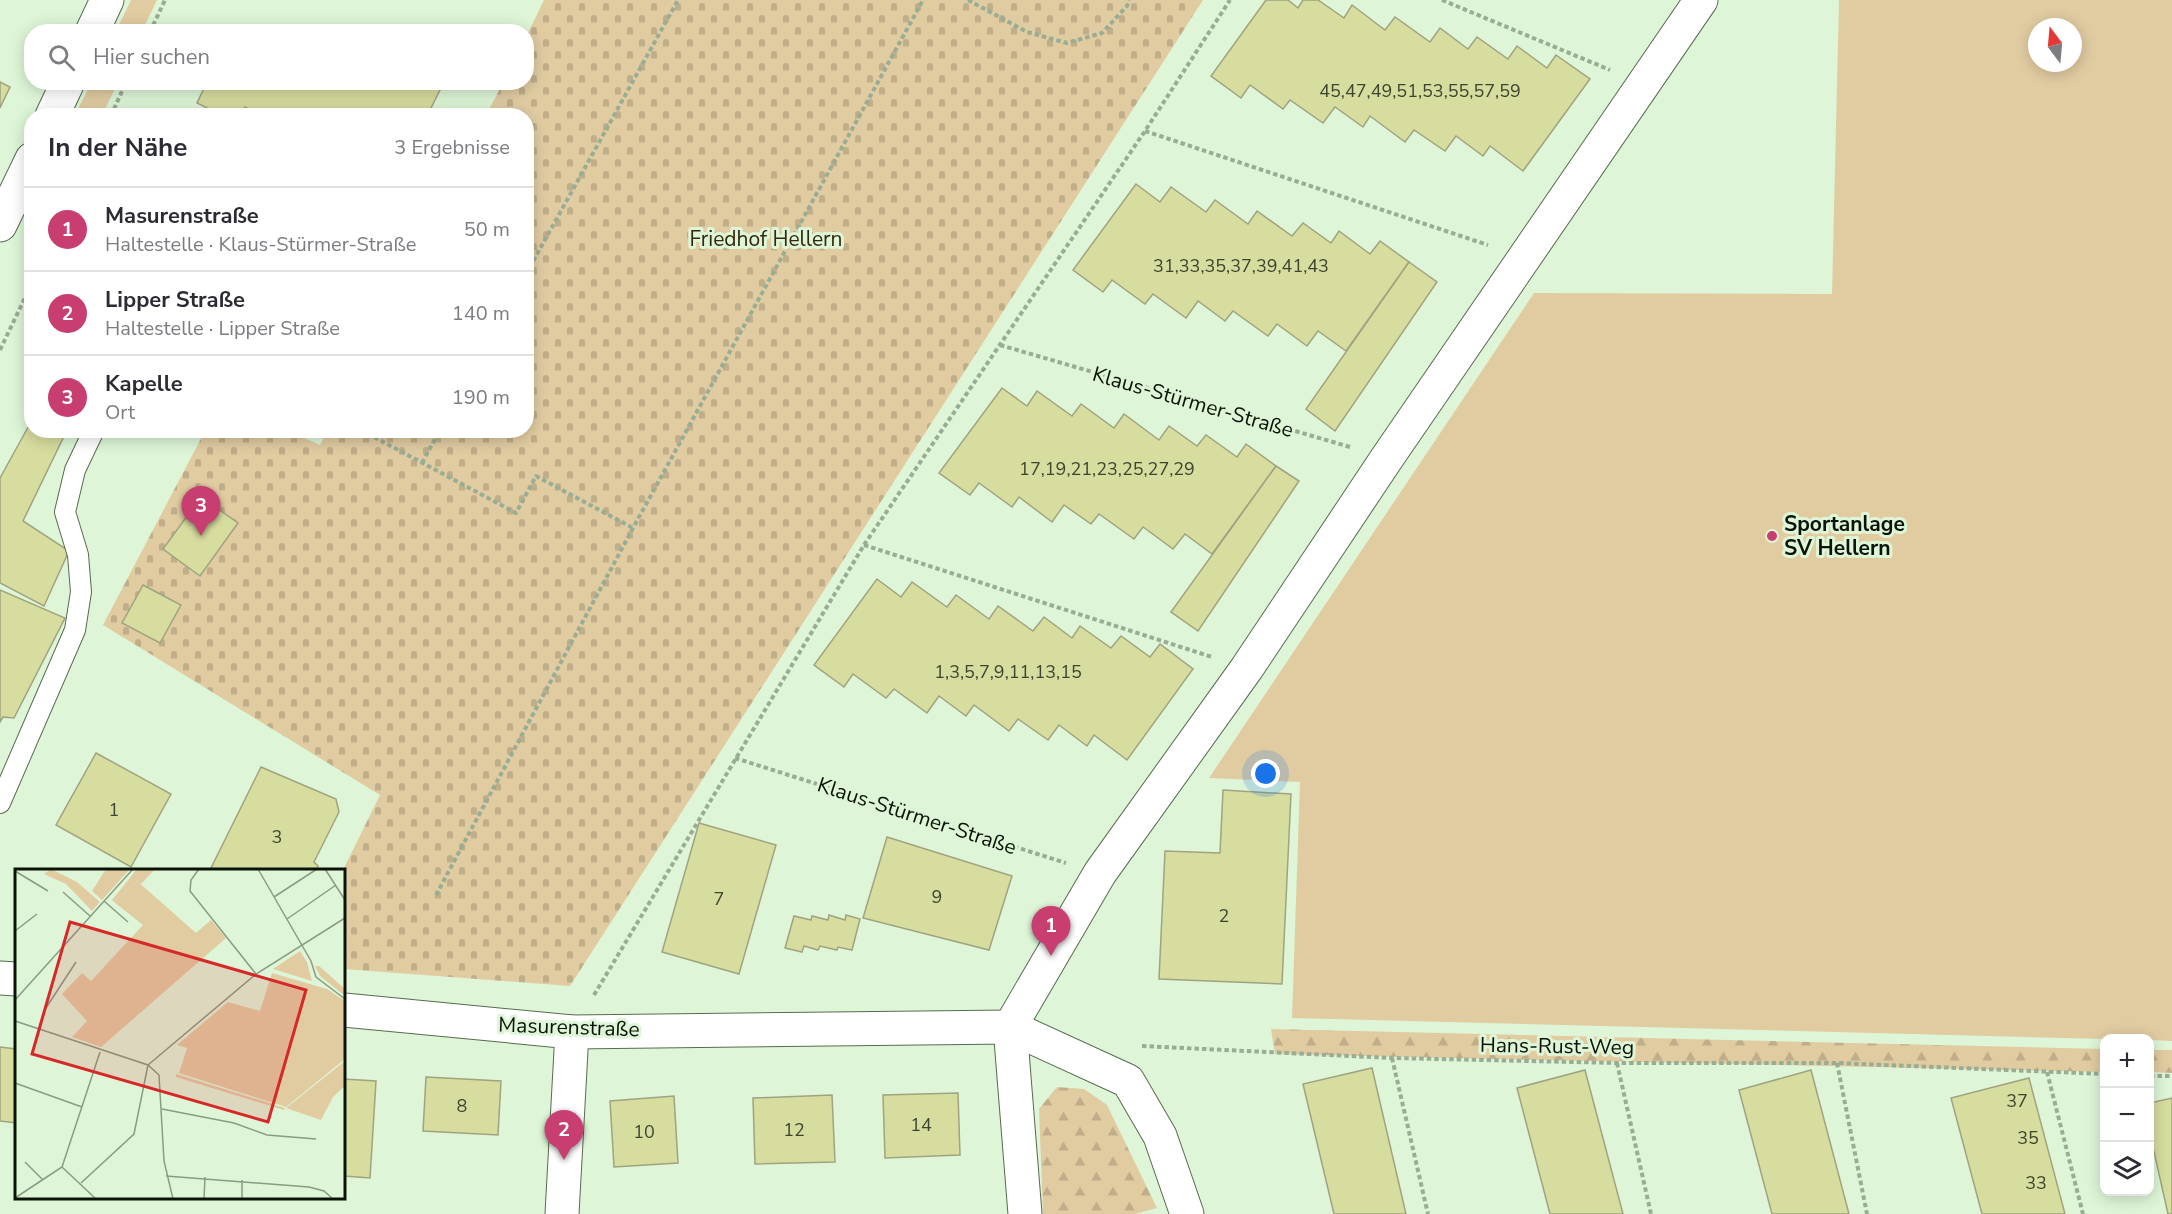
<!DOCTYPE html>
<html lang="de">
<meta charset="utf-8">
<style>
:root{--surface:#fff;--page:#f7f7f7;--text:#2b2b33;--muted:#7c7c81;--line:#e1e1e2;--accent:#c93e71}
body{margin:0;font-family:"Nunito Sans",sans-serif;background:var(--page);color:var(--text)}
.controls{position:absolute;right:18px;bottom:18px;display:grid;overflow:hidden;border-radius:12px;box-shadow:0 3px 15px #0003}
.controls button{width:54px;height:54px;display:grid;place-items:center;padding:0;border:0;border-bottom:2px solid var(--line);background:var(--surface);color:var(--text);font:30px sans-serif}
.compass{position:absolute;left:2028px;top:18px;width:54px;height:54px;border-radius:50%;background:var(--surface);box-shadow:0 3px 15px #0003;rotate:344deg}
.you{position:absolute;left:1266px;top:774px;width:21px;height:21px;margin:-15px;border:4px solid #fff;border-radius:50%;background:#1a73e8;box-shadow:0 0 0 9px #1a73e833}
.badge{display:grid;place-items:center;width:39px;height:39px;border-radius:50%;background:var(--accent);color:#fff;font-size:20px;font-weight:700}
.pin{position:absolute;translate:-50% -50px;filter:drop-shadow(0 2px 3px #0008)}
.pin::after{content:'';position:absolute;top:32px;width:21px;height:18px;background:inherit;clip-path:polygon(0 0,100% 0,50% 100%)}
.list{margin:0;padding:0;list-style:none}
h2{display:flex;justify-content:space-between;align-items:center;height:78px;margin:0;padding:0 24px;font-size:26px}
h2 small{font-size:20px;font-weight:400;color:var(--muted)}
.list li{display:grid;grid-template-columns:39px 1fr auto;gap:18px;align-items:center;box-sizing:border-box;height:84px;padding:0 24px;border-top:2px solid var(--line)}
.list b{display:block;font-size:22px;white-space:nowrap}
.list p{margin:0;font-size:20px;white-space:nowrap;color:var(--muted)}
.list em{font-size:20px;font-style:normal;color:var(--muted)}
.icon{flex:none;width:33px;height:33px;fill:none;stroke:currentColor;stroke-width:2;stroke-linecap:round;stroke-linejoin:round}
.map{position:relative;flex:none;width:2172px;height:1214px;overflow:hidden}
.search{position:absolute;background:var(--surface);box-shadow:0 3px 15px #0003;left:24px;top:24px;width:510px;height:66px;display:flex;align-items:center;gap:15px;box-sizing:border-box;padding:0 21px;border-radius:24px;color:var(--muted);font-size:22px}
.panel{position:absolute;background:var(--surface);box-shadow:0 3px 15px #0003;left:24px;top:108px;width:510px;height:330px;border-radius:24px}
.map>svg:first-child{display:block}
</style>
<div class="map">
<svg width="2172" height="1214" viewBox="0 0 2172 1214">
<defs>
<pattern id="forest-firs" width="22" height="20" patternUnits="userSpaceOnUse" patternTransform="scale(1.5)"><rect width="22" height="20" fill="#e1cca2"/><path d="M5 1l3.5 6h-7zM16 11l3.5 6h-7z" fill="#c0ae8a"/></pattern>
<pattern id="cemetery-stones" width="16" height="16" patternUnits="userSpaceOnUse" patternTransform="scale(1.5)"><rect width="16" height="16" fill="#e1cca2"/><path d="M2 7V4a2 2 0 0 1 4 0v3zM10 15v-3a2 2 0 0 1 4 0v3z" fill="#c0ae8a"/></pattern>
</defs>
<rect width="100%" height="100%" fill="#def6d7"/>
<g fill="#e1cca2" fill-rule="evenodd">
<path d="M131 0H157L142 31H116Z"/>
<path d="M1839 0H2172V1041L2150 1040V1038L2104 1039 1292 1018 1300 782 1209 778 1534 293 1832 294ZM2037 27H2073V63H2037Z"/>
<path d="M91 83H118L102 115H75Z"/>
</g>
<g fill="url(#forest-firs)">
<path d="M1271 1029 2104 1049V1072L1275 1054Z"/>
<path d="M2150 1050H2172V1073L2150 1072Z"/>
<path d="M1057 1087 1084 1089 1107 1105 1157 1208 1135 1214H1043L1039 1109Z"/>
</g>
<path fill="url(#cemetery-stones)" d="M544 0H1203L570 986 344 969 343 870 380 795 103 625 205 431H289L320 445 327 431 526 430V116L486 115 503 83 526 82 527 35Z"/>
<g fill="#d7dc9f" stroke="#a0a380" stroke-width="1.5">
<path d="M1266 0H1288L1298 8 1303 0H1318L1344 18 1352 5 1385 30 1395 17 1430 42 1440 28 1468 49 1477 37 1508 59 1517 46 1547 68 1556 55 1590 79 1523 171 1490 146 1483 156 1456 136 1445 151 1414 130 1405 142 1370 116 1363 127 1335 107 1323 123 1290 100 1283 109 1250 85 1241 98 1211 76Z"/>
<path d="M0 82 10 87 0 108Z"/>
<path d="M207 82H411L422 88 425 82H444L427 116H301L297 113 296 116H263L245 107 241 116H223L197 103Z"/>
<path d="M1136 184 1160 202 1171 187 1206 212 1215 200 1248 224 1257 211 1292 236 1303 223 1331 243 1339 231 1370 254 1380 241 1409 262 1346 351 1318 331 1307 346 1277 324 1268 336 1233 311 1225 321 1198 301 1186 318 1153 294 1145 304 1112 280 1103 292 1073 270Z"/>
<path d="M1409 262 1437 282 1335 431 1306 409Z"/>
<path d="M1002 388 1027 406 1037 391 1072 416 1081 404 1114 428 1124 414 1159 440 1169 426 1197 446 1206 435 1237 457 1246 444 1276 466 1212 554 1185 534 1173 549 1143 527 1134 539 1099 514 1091 524 1064 505 1052 522 1019 497 1012 507 979 483 970 495 939 473Z"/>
<path d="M32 420V430H67L23 521 69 551 44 606 0 583V478Z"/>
<path d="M1276 466 1299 481 1198 631 1171 612Z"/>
<path d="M201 497 238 523 200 576 163 549Z"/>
<path d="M877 579 901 597 912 582 947 607 956 595 989 619 998 606 1033 631 1044 617 1072 638 1080 626 1111 648 1121 636 1150 657 1160 644 1193 669 1127 760 1094 735 1087 746 1059 725 1048 740 1018 719 1009 731 974 705 966 716 939 696 927 713 894 689 886 698 853 674 844 687 814 665Z"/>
<path d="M143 585 181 605 160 643 122 623Z"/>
<path d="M0 590 65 618 14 718 3 717 0 722Z"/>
<path d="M96 753 171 794 131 867 56 825Z"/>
<path d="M261 767 336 799 339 812 314 862 318 866 317 870H210Z"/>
<path d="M1223 790 1291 794 1282 984 1159 979 1165 851 1220 853Z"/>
<path d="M699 823 776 845 739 974 662 952Z"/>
<path d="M887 837 1012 876 989 950 863 918Z"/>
<path d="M829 915 845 920 846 915 860 919 852 950 838 947 837 950 820 946 818 950 804 946 802 952 785 948 794 916 811 920 812 916 828 920Z"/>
<path d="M0 1047 16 1049V1123L0 1121Z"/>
<path d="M1372 1068 1406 1214H1334L1303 1084Z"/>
<path d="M1585 1070 1623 1214H1550L1517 1088Z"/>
<path d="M1811 1070 1849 1214H1772L1739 1090Z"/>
<path d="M426 1077 501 1081 498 1135 423 1131Z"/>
<path d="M2029 1078 2065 1214H1982L1951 1098Z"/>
<path d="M344 1079 376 1081 370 1178 344 1176Z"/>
<path d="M958 1093 960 1155 885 1158 883 1095Z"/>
<path d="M832 1095 835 1162 755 1164 753 1098Z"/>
<path d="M674 1096 678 1163 614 1167 610 1101Z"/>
<path d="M2172 1098V1214H2168L2150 1134V1103Z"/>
</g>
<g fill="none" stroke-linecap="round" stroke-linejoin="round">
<defs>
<path id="lane" d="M0 803 75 630 81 592 78 555 65 512 75 470 94 430"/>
<g id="street">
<path d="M0 978 16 979"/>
<path d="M344 1010 572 1032 1010 1027 1128 1081 1160 1136 1187 1214"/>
<path d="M1010 1027 1100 873 1247 668 1387 458 1701 0"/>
<path d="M1010 1027 1025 1214"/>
<path d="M562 1214 572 1032"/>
</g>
<g id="secondary">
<path d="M92 32 107 0"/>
<path d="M52 116 68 82"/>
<path d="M0 225 32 159"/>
</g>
</defs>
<use href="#lane" stroke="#576b50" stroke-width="22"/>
<use href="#street" stroke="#576b50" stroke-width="35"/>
<use href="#secondary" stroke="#576b50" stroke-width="35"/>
<g stroke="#99ac94" stroke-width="4" stroke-dasharray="4.5 3" stroke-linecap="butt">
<path d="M968 0 1027 32 1067 43 1102 33 1127 6 1129 0"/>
<path d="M1442 0 1610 70"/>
<path d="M150 32 165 0"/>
<path d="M111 116 126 82"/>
<path d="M1145 131 1488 245"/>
<path d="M526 274 678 0"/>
<path d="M1000 345 1350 447"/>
<path d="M0 350 32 283"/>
<path d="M361 430 516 513 536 476 633 528"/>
<path d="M422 463 440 430"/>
<path d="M864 545 1212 657"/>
<path d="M735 758 1066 863"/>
<path d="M436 895 633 528 923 0"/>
<path d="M594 995 864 545 1145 131 1230 0"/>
<path d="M1142 1046 1392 1058 1617 1063H1837L2104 1074"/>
<path d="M1392 1058 1428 1214"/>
<path d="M1617 1063 1651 1214"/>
<path d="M1837 1063 1867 1214"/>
<path d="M2047 1072 2083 1214"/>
<path d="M2150 1076H2172"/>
</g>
<use href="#lane" stroke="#fff" stroke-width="20"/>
<use href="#street" stroke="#fff" stroke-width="33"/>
<use href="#secondary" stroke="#fff" stroke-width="33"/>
</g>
<circle fill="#c93e71" stroke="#def6d7" stroke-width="2" cx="1772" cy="536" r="6"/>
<g text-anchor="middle" stroke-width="6" stroke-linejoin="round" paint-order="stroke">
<g font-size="18" fill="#3e452e">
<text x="1420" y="97">45,47,49,51,53,55,57,59</text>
<text x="1241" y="272">31,33,35,37,39,41,43</text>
<text x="1107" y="475">17,19,21,23,25,27,29</text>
<text x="1008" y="678">1,3,5,7,9,11,13,15</text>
<text x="114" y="816">1</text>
<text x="277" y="843">3</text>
<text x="937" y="903">9</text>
<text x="719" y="905">7</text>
<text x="1224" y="922">2</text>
<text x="2017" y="1107">37</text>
<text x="462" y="1112">8</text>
<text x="921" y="1131">14</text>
<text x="794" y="1136">12</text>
<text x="644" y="1138">10</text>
<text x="2028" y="1144">35</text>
<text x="2036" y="1189">33</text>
</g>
<g font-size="21" fill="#34280e" stroke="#def6d7">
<text x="766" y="246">Friedhof Hellern</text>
</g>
<g font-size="21" fill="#0b1308" stroke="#def6d7">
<text transform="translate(1193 402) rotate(16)" y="7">Klaus-Stürmer-Straße</text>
<text transform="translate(917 816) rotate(18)" y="7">Klaus-Stürmer-Straße</text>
<text transform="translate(569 1027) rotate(2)" y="7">Masurenstraße</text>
<text transform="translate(1557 1046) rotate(1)" y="7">Hans-Rust-Weg</text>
</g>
<g font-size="21" font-weight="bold" fill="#0b1308" stroke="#def6d7" text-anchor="start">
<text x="1784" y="531">Sportanlage<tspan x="1784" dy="24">SV Hellern</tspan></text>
</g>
</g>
<g transform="translate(15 869)">
<rect width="330" height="330" fill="#def6d7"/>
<path d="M36 0 62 13 85 33 77 42 51 15 29 5ZM257 104 312 120 330 132V190L271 238 164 204 172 179 162 176 213 133 245 142Z" fill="#e1cca2"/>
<path d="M91 0H115L87 31 77 22ZM122 0H140L126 15 122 12 99 33 97 31ZM300 97H304L330 120V127L305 107ZM330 192V217L318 228 306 251 271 239ZM161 205 270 239 269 241 161 208Z" fill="#e1cca2"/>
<path d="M122 12 181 64 196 51 211 69 86 178 57 168 72 152 47 125 67 104 76 112 128 56 99 33Z" fill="#e1cca2"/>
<path d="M285 82 292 93 297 112 258 100Z" fill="#e1cca2"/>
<path fill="none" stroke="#8a9b84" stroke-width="1.5" d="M184 0 176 11 175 22 241 105M243 0 296 92 301 108 330 130M310 0 330 31M0 2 33 22M48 23 75 47M259 28 302 0M89 32 113 53M272 50 321 16M0 62 22 45M0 131 118 0M29 142 61 93M0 152 133 196 144 206 149 292 158 330M133 196 241 105 330 49M0 214 67 238M147 240 219 254 252 266 301 270M10 293 28 311M47 298 81 330M151 307 294 318 309 322 318 330M66 314 119 265 133 196M0 329 47 298 85 183M189 330 190 308M227 330V311"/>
<path fill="#d62828" fill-opacity="0.15" stroke="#d62828" stroke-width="3" d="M55 53 291 121 253 253 17 185Z"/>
<rect width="330" height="330" fill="none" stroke="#0b1308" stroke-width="3"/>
</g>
</svg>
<div class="controls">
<button>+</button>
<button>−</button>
<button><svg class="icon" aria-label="layers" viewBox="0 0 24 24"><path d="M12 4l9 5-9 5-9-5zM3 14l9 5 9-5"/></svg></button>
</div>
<svg class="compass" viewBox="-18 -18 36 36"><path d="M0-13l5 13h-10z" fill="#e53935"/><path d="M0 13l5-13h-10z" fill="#7c7c81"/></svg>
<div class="you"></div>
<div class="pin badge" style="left:1051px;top:956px">1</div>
<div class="pin badge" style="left:564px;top:1160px">2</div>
<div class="pin badge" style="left:201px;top:536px">3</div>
<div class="search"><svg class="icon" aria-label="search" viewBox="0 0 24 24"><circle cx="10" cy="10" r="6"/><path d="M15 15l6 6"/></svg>Hier suchen</div>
<section class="panel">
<h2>In der Nähe<small>3 Ergebnisse</small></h2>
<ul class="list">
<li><span class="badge">1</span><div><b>Masurenstraße</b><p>Haltestelle · Klaus-Stürmer-Straße</p></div><em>50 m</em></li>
<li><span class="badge">2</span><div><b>Lipper Straße</b><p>Haltestelle · Lipper Straße</p></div><em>140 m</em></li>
<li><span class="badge">3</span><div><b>Kapelle</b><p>Ort</p></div><em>190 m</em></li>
</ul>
</section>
</div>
